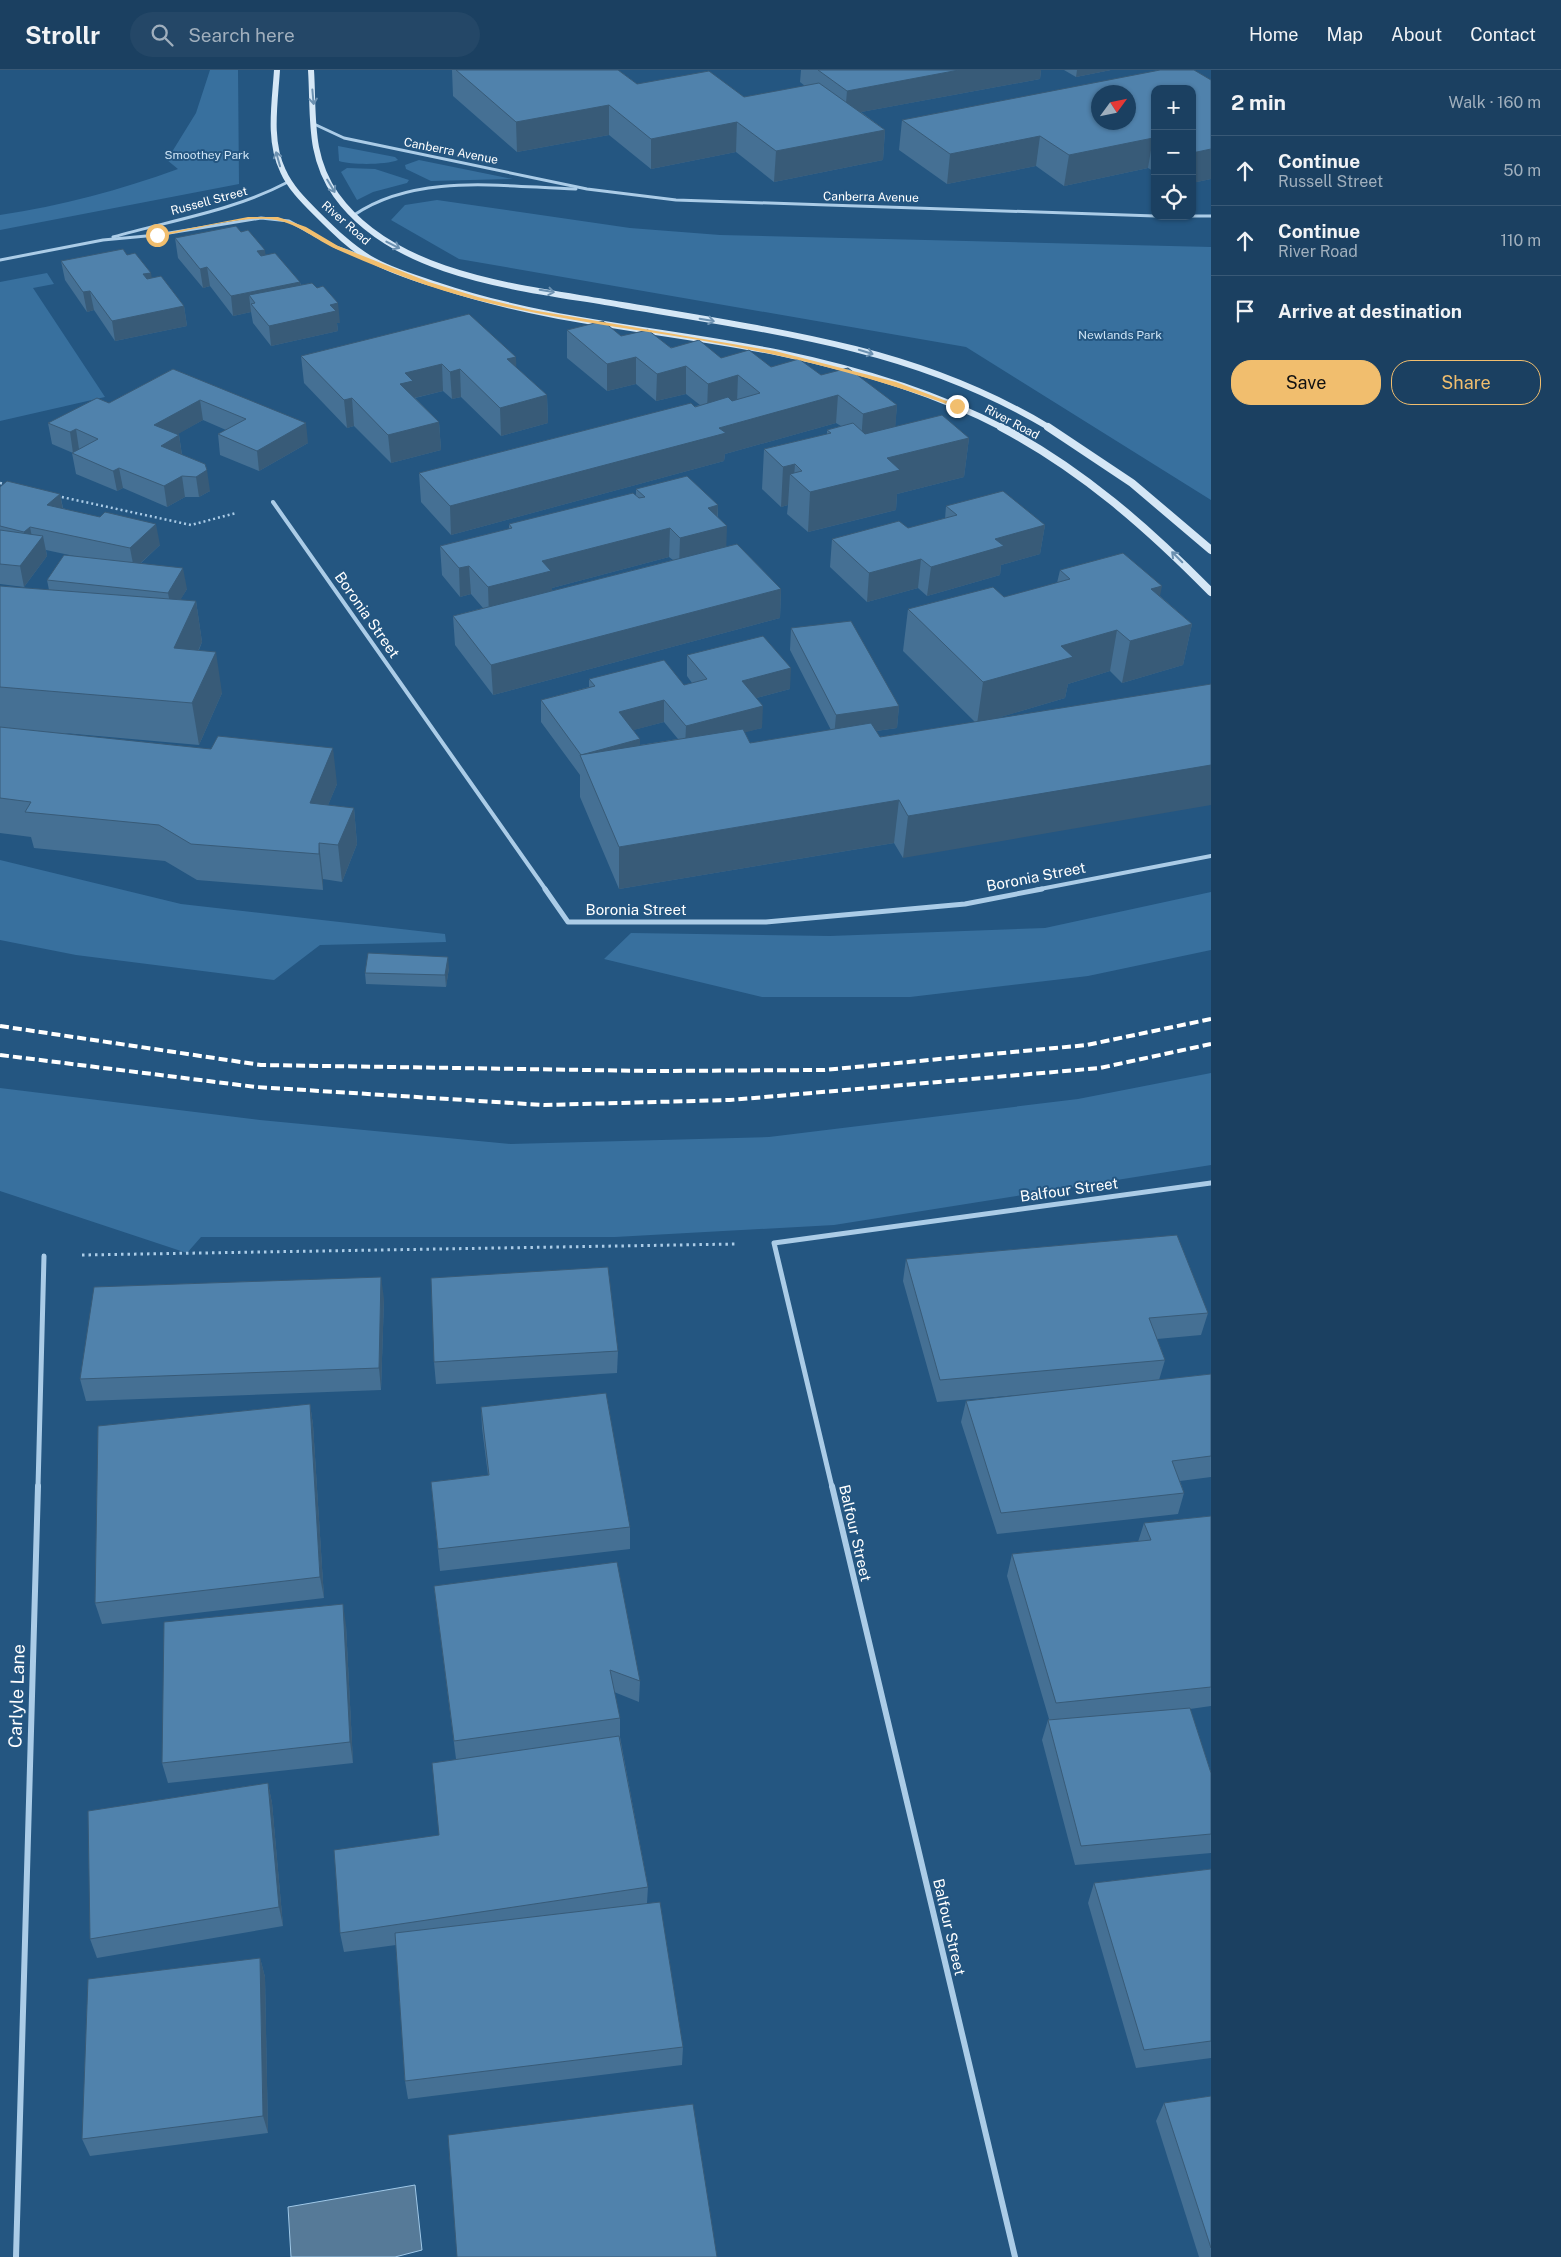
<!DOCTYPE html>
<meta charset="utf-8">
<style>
:root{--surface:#1b4061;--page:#244767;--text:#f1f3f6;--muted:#a0afbd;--line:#395976;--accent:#f1be6e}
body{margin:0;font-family:"Public Sans",sans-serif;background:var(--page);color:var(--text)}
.controls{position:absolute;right:15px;top:15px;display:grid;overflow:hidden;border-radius:10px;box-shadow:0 1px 4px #0004}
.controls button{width:45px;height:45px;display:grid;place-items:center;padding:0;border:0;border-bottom:1px solid var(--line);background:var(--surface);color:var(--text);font:25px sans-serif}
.compass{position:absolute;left:1091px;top:15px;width:45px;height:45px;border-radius:50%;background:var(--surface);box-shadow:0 1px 4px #0004;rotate:57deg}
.stop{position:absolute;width:15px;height:15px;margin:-11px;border:4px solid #f1be6e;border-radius:50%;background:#fff}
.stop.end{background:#f1be6e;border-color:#fff;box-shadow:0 1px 5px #0008}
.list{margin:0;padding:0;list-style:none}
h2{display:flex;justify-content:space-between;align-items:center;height:65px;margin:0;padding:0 20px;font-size:21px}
h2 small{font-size:16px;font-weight:400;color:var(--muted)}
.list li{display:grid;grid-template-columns:32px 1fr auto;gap:15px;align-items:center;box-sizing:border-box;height:70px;padding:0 20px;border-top:1px solid var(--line)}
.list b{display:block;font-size:19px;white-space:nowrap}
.list p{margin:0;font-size:16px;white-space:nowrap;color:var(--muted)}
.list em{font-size:16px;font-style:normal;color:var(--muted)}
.actions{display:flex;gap:10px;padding:15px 20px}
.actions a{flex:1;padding:11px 0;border:1px solid var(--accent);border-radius:20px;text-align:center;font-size:18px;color:var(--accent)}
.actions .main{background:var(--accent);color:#111}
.icon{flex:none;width:28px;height:28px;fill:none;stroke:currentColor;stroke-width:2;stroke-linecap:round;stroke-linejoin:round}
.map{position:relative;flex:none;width:1211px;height:2187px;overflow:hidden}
header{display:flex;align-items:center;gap:30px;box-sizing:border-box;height:70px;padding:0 25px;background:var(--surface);border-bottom:1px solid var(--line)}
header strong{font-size:24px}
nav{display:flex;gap:28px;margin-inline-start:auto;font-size:18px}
.search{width:350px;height:45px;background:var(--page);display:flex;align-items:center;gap:12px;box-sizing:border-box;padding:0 18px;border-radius:28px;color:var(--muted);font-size:19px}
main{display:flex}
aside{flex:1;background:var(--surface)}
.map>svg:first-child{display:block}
</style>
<header>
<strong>Strollr</strong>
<div class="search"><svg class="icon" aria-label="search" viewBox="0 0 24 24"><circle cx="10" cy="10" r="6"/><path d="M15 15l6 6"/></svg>Search here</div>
<nav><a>Home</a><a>Map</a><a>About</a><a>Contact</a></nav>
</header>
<main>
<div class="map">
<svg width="1211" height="2187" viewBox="0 0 1211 2187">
<rect width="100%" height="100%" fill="#245681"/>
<g fill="#38709e">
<path d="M210 0H238L239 114 0 160V145C61 136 120 120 178 99L167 90 196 43Z"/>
<path d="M338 76 395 87 398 90C385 95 352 95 339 91Z"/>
<path d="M419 90 513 109 431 111 406 99 405 95Z"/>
<path d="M347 98 375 99 409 110 407 113 373 122 357 130 341 102Z"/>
<path d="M437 130 630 158 720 165 1211 177V430L966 277 459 189 391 150 405 135Z"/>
<path d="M47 203 54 214 33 218 105 327 0 351V212Z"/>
<path d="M0 790 181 834 445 864 446 872 320 875 274 910 76 885 0 870Z"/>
<path d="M1211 822V880L1088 906 910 927H762L604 889 631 863 830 866 1045 858Z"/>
<path d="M1211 1003V1095L834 1155 615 1167H201L187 1183 0 1121V1018L260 1050 511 1074 769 1067 1078 1029Z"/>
</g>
<path fill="#567a98" stroke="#9fc8e8" d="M415 2115 422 2180 395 2187H291L288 2137Z"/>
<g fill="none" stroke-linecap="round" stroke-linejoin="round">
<g stroke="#abcce7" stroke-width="2.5" stroke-dasharray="2 3" stroke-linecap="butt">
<path d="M0 413 7 415"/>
<path d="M57 426 191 455 236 443"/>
</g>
<path stroke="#abcce7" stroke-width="3" stroke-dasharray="2.5 4" stroke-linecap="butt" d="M82 1185 736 1174"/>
<g stroke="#abcce7" stroke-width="3">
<path d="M314 54 344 68 587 119 676 130 1155 146"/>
<path d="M354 145C417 102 504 117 576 119"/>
<path d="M1192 146H1211"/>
<path d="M113 167C172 150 233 141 288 112"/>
<path d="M0 190 103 170 157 165 261 148 289 151 336 177 364 187"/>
</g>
<g stroke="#abcce7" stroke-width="4">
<path d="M273 432 546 820"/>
<path d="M1035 820 1211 786"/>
</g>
<g stroke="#abcce7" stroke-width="5">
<path d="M545 819 568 852H766L965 834 1042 819"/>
<path d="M38 1417 44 1186"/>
<path d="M832 1417 774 1173 1211 1113"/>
</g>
<g stroke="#abcce7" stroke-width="6">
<path d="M832 1416 1015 2187"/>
<path d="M16 2187 38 1416"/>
</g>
<g stroke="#d5e7f6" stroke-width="6">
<path d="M277 0C275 32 268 71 283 101 290 117 303 130 316 143 333 160 352 179 374 191 394 202 418 209 440 216 550 253 668 260 780 283 857 299 934 322 1003 358"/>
<path d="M311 0C314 46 308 85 336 125 396 209 528 218 622 235 699 248 778 260 855 279 923 296 990 322 1050 358"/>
</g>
<g stroke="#d5e7f6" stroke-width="8">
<path d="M1001 357C1082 400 1147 457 1211 522"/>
<path d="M1048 357 1132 413 1211 480"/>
</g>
<g stroke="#fff" stroke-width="4" stroke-dasharray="9 4" stroke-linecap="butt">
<path d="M0 956 261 995 652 1001 824 1000 1087 975 1211 949"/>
<path d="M0 985 256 1017 544 1035 730 1030 1100 998 1211 974"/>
</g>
</g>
<g fill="#457094" fill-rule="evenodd">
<path d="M452 0H618L637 14 744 27 805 16 800 12 801 0H1041L1040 9 861 42 885 60 883 90 774 112 736 82 651 99 609 65 517 82 453 26Z"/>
<path d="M1064 0H1111L1076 7Z"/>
<path d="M1211 10V109L1192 113V19H1155V102L1148 98 1064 116 1036 96 947 114 899 80 902 50Z"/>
<path d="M241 162 266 185 300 212 301 215 340 253H337L338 261 271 276 253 253 251 242 233 246 210 216 203 218 178 188 175 168Z"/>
<path d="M127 185 152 208 184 236 187 256 115 271 94 240 87 242 65 210 61 191Z"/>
<path d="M567 260 621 266 721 288 821 305 897 335 895 357 969 368 964 407 897 424 896 440 808 462 787 444 788 435 781 437 762 419 764 379 827 364V360L841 356 836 353 725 384 724 391 451 465 421 432 419 403 700 335 686 324 656 331 636 314 607 321 567 288Z"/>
<path d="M301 286 517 298 547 325 548 353 501 366 461 327 452 329 443 321 415 328 439 352 441 380 391 393 354 356 347 358 304 313Z"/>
<path d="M173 299 308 373 259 401 220 385 218 364 226 360 203 350 177 364 179 365 182 385 210 421 199 427H185L167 437 123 418 117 421 76 404 72 383H73L52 374 48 353 109 333Z"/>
<path d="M0 417 60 424 63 438 160 475 140 494 187 519 180 530 196 531 202 572 199 580 222 623 199 675 64 663 337 714 328 735 354 738 357 774 342 812 323 809V820L197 810 165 791 34 778 31 767 0 763V516L49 520 47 510 74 486 46 480 47 486 24 517 0 514Z"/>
<path d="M636 419 718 435V447L726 477 781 519 780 548 493 625 455 575 453 546 483 538 471 524 460 527 442 505 440 476 509 459V454L636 425ZM669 487 673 490 552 521V518Z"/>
<path d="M946 436 1045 455 1040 484 1001 495 1000 505 927 526 918 518 867 532 830 497 832 469 908 458 945 449Z"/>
<path d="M1060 500 1160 526 1192 554 1183 595 1122 613 1110 601 1068 614 1065 628 997 648 903 788 894 773 619 819 580 727V705L541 652V630L589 617V609L684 615 692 613 687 606V585L790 619 756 628 762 658 744 662 750 673 831 660 790 580 791 558 899 636 897 658 876 661 880 667 975 652 903 581 908 539 1004 527 1057 513ZM664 652 678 669 640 675V669L633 660Z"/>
<path d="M449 898 446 917 366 914 365 903Z"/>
<path d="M906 1189 1208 1243 1201 1265 1157 1269 1165 1290 1159 1310 1211 1304V1407L1180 1411 1184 1423 1178 1444 997 1464 961 1352 966 1331 1031 1324 937 1332 903 1211Z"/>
<path d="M384 1229 381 1320 86 1331 80 1309Z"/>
<path d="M618 1281 617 1303 436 1314 434 1292Z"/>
<path d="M310 1334 313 1355 324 1528 102 1554 95 1533Z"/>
<path d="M481 1337 630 1457V1479L440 1501 431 1412 488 1405 482 1358Z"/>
<path d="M1211 1446V1636L1190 1639 1211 1703V1783L1075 1795 1042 1670 1048 1650 1049 1649 1007 1506 1012 1484 1138 1472 1144 1453Z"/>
<path d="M434 1516 640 1611 639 1632 614 1622 620 1648V1667L648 1817 647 1833 683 1977 682 1995 408 2029 405 2011 396 1875 344 1882 340 1863 439 1765 456 1689Z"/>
<path d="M346 1555 353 1693 168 1713 162 1693Z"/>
<path d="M268 1713 272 1733 283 1856 97 1888 90 1869Z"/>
<path d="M1211 1799V1988L1136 1998 1088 1833 1094 1813Z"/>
<path d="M260 1888 265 1907 268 2063 90 2086 82 2069Z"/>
<path d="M1211 2026V2187H1199L1156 2051 1164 2033Z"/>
</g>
<g fill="#385b78">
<path d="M959 0H1041L1040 9 845 45 847 21Z"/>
<path d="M1077 0H1111L1076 7Z"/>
<path d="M609 35V65L517 82 516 52Z"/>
<path d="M737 52 736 82 651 99V69Z"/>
<path d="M885 60 883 90 774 112 776 81Z"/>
<path d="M1040 66 1036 96 947 114 950 84Z"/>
<path d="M1153 68 1148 98 1064 116 1069 85Z"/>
<path d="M1211 79V109L1192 113V83Z"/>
<path d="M265 180 267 199 257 181Z"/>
<path d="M207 197 210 216 203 218 200 199Z"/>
<path d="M151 203 154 222 143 204Z"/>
<path d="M300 212 302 231 249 225 251 242 233 246 231 226Z"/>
<path d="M90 221 94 240 87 242 83 222Z"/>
<path d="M338 233 340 253H337L338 261 271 276 269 256 330 235Z"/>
<path d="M184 236 187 256 115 271 112 251Z"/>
<path d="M516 287 517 314 507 289Z"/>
<path d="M636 287V314L607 321V294Z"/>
<path d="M442 294 443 321 414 328 400 314 405 303Z"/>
<path d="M686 296V324L656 331 657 304Z"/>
<path d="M460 299 461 327 452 329 450 302Z"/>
<path d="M738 305 737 333 707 341 708 314Z"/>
<path d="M547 325 548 353 501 366 500 338Z"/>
<path d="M838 325 836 353 725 384 724 391 451 465 450 436 719 358Z"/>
<path d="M352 328 354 356 347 358 344 330Z"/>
<path d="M200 330 203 350 157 376 154 355Z"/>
<path d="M897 335 895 362 861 372 863 344Z"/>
<path d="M439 352 441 380 391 393 388 365Z"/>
<path d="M306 353 308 373 259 401 257 381Z"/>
<path d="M76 359 79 379 73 383 70 362Z"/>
<path d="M179 365 182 386 161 376Z"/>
<path d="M969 368 964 407 897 424 896 440 808 462 810 422 887 388Z"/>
<path d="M795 394 794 407 790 404 788 435 781 437 783 397Z"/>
<path d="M119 398 123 418 117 421 113 401Z"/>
<path d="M207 400 210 421 199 427 196 407Z"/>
<path d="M182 406 185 427 167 437 164 416Z"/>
<path d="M60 424 64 445 47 435Z"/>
<path d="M718 435 717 458 727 456 726 484 679 497 680 468 708 438Z"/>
<path d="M156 454 160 475 134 499 130 478Z"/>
<path d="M1045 455 1040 484 1001 495 1000 505 927 526 931 497 995 469Z"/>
<path d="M30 457 34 477 43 466 47 486 24 517 20 496 28 483 24 462Z"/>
<path d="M670 458 669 487 552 518V530L489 546 488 517 542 491Z"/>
<path d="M921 489 918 518 867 532 869 503Z"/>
<path d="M469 496 471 524 460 527 459 498Z"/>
<path d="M183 498 187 519 172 544 168 523Z"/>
<path d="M1162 516 1154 557 1151 519Z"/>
<path d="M781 519 780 548 493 625 491 595Z"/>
<path d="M196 531 202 572 180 620 174 578Z"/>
<path d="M1192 554 1183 595 1122 613 1130 571Z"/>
<path d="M1117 560 1110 601 1068 614 1065 628 977 654 983 612 1061 576Z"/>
<path d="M216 582 222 623 199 675 192 633Z"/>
<path d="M791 598 790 619 741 632 742 611Z"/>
<path d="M664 630V652L619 664V642Z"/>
<path d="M763 636 762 658 685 678 686 656Z"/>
<path d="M899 636 897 658 834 667 836 645Z"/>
<path d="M640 669V691L581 685Z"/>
<path d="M333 678 337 714 314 769 310 733Z"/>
<path d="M1211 695V735L903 788 908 746Z"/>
<path d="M899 730 894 773 619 819V777Z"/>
<path d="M354 738 357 774 342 812 338 775Z"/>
<path d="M319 773 323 809V820L319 784Z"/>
<path d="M448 887 449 898 446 917 445 905Z"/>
<path d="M381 1207 384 1229 381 1320 379 1298Z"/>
<path d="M310 1334 313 1355 324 1528 320 1507Z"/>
<path d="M343 1534 346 1555 353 1693 350 1672Z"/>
<path d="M268 1713 272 1733 283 1856 279 1837Z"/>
<path d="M260 1888 265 1907 268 2063 263 2046Z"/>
</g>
<g fill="#5082ac" stroke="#385b78" fill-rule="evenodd">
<path d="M456 0H618L637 14 709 1 744 27 819 13 885 60 776 81 737 52 651 69 609 35 516 52Z"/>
<path d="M818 0H959L847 21Z"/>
<path d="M1160 0H1194L1211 10V79L1192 83V19H1155V69L1153 68 1069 85 1040 66 950 84 902 50ZM1098 22H1128V52H1098Z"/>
<path d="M236 156 241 162 248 160 265 180 257 181 261 186 275 183 300 212 231 226 207 197 200 199 175 168Z"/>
<path d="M123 179 127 185 135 183 151 203 143 204 147 209 161 206 184 236 112 251 90 221 83 222 61 191Z"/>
<path d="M312 213 317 218 323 216 338 233 330 235 336 241 269 256 251 234 255 233 249 225Z"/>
<path d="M469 244 516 287 507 289 547 325 500 338 460 299 450 302 442 294 405 303 413 311 400 314 439 352 388 365 352 328 344 330 301 286Z"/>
<path d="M603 251 621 266 648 260 671 278 699 270 721 288 749 280 771 297 799 289 821 305 848 298 897 335 863 344 838 325 719 358 726 363 450 436 419 403 691 333 695 337 728 327 732 331 760 323 738 305 708 314 686 296 657 304 636 287 607 294 567 260Z"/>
<path d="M173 299 306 353 257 381 218 364 246 349 200 330 154 355 179 365 161 376 205 394 207 400 196 407 182 406 164 416 119 398 113 401 72 383 98 369 76 359 70 362 48 353 97 328 109 333Z"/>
<path d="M942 345 969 368 887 388 900 400 810 422 790 404 802 401 795 394 783 397 764 379 831 363 827 360 853 353 865 364Z"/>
<path d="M687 406 718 435 708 438 727 456 680 468 670 458 542 491 551 501 488 517 469 496 459 498 440 476 512 458 509 454 633 423 639 428 645 427 636 419Z"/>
<path d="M7 411 60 424 47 435 100 447 105 442 156 454 130 478 30 457 24 462 0 456V417Z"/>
<path d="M1003 421 1045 455 995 469 1004 476 931 497 921 489 869 503 832 469 899 451 908 458 957 445 946 436Z"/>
<path d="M0 460 43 466 20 496 0 494Z"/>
<path d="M737 474 781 519 491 595 453 546Z"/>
<path d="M1123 483 1162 516 1151 519 1192 554 1130 571 1117 560 1061 576 1073 587 983 612 908 539 993 517 1004 527 1070 509 1060 500Z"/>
<path d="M64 485 183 498 168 523 47 510Z"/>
<path d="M0 516 196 531 174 578 216 582 192 633 0 617Z"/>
<path d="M851 551 899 636 836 645 791 558Z"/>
<path d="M763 566 791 598 742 611 763 636 686 656 664 630 619 642 640 669 581 685 541 630 595 616 589 609 664 590 684 615 707 609 687 585Z"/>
<path d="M1211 614V695L908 746 899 730 619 777 580 685 743 659 750 673 871 653 880 667Z"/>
<path d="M0 657 211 679 218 666 333 678 310 733 354 738 338 775 319 773V784L191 774 159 755 25 742 31 732 0 728Z"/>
<path d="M368 883 448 887 445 905 365 903Z"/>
<path d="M1177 1165 1208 1243 1149 1248 1165 1290 940 1310 906 1189Z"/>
<path d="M608 1197 618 1281 434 1292 431 1208Z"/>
<path d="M381 1207 379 1298 80 1309 94 1217Z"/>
<path d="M1211 1304V1386L1172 1391 1184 1423 1001 1443 966 1331Z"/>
<path d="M606 1323 630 1457 438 1479 431 1412 489 1405 481 1337Z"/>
<path d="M310 1334 320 1507 95 1533 98 1356Z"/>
<path d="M1211 1446V1617L1056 1633 1012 1484 1151 1470 1144 1453Z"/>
<path d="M617 1492 640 1611 610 1600 620 1648 454 1671 434 1516Z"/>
<path d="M343 1534 350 1672 162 1693 164 1552Z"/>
<path d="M1190 1638 1211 1703V1764L1081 1776 1048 1650Z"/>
<path d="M619 1666 648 1817 340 1863 334 1780 439 1765 432 1693Z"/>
<path d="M268 1713 279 1837 90 1869 88 1741Z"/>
<path d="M1211 1799V1971L1144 1980 1094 1813Z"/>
<path d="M660 1832 683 1977 405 2011 395 1863Z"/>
<path d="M260 1888 263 2046 82 2069 88 1909Z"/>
<path d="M1211 2026V2178L1164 2033Z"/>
<path d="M693 2034 717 2187H457L448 2065Z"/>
</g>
<defs><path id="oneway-shaft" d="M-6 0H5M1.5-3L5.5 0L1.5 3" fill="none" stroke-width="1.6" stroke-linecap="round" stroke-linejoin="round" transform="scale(1.25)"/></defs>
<g stroke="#6b90b0">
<use href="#oneway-shaft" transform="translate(313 27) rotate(85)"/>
<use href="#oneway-shaft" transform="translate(278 89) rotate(-106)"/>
<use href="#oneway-shaft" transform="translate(331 116) rotate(59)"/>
<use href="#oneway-shaft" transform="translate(393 175) rotate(27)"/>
<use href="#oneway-shaft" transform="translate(547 221) rotate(10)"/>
<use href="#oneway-shaft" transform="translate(707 250) rotate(10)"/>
<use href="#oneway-shaft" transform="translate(866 282) rotate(17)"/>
<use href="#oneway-shaft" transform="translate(1177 487) rotate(-135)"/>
</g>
<path fill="#f1be6e" d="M248 147H278L306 157 338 176 429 212 478 227 532 240 775 281 896 312 960 336 955 337C897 316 837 298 776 285 677 263 575 255 477 230 429 218 381 199 336 179 316 170 299 154 276 150 246 144 189 161 157 167L155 165Z"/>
<g text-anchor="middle" stroke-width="4" stroke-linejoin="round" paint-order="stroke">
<g font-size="12" fill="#fff" stroke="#245681">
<text transform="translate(451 81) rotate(11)" y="4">Canberra Avenue</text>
<text transform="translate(871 127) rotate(1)" y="4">Canberra Avenue</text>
<text transform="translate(209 131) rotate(-15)" y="4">Russell Street</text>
<text transform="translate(346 153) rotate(41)" y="4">River Road</text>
<text transform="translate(1012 352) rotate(28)" y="4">River Road</text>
</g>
<g font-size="12" fill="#cee4f5" stroke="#245681">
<text x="207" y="89">Smoothey Park</text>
<text x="1120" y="269">Newlands Park</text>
</g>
<g font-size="15" fill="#fff" stroke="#245681">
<text transform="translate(367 545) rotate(55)" y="5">Boronia Street</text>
<text transform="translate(1036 807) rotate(-11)" y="5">Boronia Street</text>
<text x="636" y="845">Boronia Street</text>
<text transform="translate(1069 1120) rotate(-8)" y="5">Balfour Street</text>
<text transform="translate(855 1463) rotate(77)" y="5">Balfour Street</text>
<text transform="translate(949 1857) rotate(77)" y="5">Balfour Street</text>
</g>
<g font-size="18" fill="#fff" stroke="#245681">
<text transform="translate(17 1626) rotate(-88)" y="6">Carlyle Lane</text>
</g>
</g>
</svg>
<div class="controls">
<button>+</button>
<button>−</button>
<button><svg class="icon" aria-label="locate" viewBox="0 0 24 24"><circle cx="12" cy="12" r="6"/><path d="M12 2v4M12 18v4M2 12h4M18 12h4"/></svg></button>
</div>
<svg class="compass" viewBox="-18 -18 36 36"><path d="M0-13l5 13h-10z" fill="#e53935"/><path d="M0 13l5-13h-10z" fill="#a0afbd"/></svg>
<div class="stop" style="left:157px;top:165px"></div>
<div class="stop end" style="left:957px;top:336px"></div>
</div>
<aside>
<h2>2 min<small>Walk · 160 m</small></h2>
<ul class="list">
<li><svg class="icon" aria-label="ahead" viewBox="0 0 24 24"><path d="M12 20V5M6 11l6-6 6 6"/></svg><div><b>Continue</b><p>Russell Street</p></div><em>50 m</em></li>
<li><svg class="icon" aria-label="ahead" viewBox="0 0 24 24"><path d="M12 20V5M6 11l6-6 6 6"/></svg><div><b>Continue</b><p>River Road</p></div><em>110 m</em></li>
<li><svg class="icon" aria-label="arrive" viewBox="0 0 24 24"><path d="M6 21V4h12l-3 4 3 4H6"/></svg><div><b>Arrive at destination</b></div></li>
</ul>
<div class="actions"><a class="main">Save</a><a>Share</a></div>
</aside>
</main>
